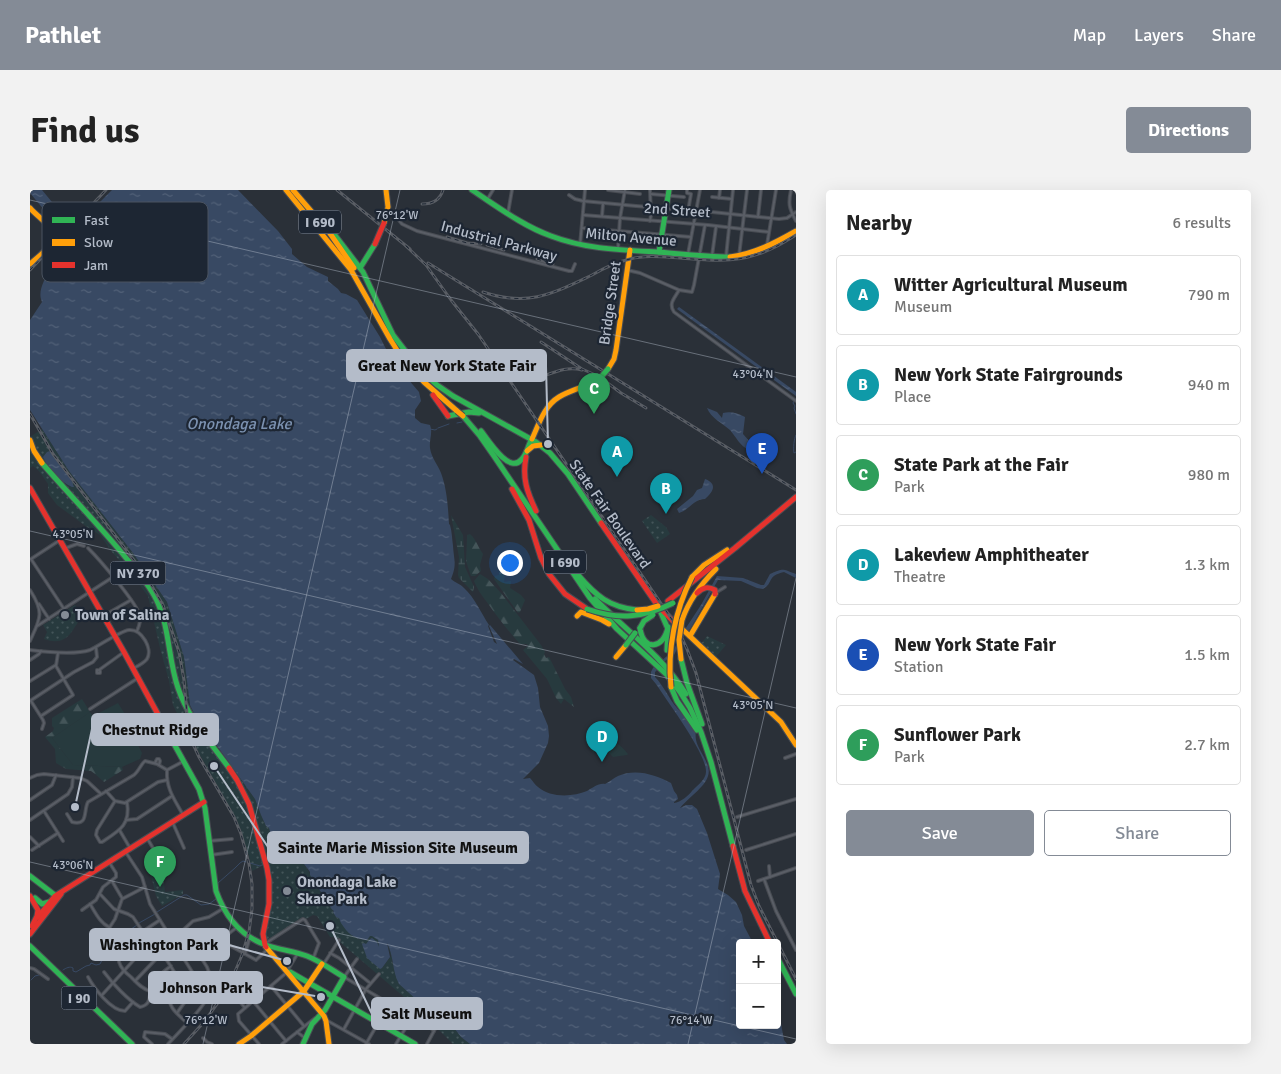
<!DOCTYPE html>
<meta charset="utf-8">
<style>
:root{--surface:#fff;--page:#f2f2f2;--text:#222;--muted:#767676;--line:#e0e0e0;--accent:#848b96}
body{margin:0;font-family:Signika,sans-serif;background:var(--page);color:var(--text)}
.controls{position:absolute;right:15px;bottom:15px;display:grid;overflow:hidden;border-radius:5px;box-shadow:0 5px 20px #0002}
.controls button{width:45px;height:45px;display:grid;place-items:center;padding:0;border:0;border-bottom:1px solid var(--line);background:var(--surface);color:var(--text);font:25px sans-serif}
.you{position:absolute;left:479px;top:372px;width:18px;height:18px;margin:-12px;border:4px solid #fff;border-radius:50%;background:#1a73e8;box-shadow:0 0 0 8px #1a73e833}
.badge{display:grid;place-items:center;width:32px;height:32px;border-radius:50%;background:var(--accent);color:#fff;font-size:16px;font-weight:700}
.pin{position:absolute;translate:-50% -41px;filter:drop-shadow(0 1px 2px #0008)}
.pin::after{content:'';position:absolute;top:26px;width:18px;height:15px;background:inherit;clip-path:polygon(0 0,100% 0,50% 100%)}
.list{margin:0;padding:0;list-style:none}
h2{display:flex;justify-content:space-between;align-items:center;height:65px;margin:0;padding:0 20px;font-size:21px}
h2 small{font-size:16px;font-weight:400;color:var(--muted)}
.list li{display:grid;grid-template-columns:32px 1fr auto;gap:15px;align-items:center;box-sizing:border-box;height:80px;margin:0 10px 10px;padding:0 10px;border:1px solid var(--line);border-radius:5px}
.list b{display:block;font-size:19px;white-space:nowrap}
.list p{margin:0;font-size:16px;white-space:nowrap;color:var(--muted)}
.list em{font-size:16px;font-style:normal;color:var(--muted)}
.actions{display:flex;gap:10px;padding:15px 20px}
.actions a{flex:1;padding:11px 0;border:1px solid var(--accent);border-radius:5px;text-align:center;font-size:18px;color:var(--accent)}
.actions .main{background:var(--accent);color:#fff}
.map{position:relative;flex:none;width:766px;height:854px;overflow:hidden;border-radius:5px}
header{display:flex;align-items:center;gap:30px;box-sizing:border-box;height:70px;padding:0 25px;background:var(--accent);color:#fff}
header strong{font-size:24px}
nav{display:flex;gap:28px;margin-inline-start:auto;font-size:18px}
.intro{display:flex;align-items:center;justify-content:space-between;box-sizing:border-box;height:120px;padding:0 30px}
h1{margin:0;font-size:35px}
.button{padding:12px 22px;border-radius:5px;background:var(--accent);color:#fff;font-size:18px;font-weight:700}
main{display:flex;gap:30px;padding:0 30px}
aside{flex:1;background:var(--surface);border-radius:5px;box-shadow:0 5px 20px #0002}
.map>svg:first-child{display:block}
</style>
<header>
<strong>Pathlet</strong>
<nav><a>Map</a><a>Layers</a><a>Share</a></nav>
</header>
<div class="intro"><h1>Find us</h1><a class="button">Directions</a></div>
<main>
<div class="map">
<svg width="766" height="854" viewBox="0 0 766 854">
<defs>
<pattern id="forest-firs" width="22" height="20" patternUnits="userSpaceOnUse" patternTransform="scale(1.25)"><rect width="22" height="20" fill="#273a3e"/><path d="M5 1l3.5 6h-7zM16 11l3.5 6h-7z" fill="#445559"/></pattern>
<pattern id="wetland-marsh" width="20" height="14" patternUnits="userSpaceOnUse" patternTransform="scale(1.25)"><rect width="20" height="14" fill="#273a3e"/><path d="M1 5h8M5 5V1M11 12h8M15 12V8" fill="none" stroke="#445559"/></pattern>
<pattern id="park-dots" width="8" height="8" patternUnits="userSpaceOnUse" patternTransform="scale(1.25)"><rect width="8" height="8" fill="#273a3e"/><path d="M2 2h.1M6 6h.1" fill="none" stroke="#445559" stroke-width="1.8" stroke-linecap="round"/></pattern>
<pattern id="water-ripples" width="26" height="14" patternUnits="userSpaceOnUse" patternTransform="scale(1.25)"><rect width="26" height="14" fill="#384963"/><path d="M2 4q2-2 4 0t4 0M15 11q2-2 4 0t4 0" fill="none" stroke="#526178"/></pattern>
</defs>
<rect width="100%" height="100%" fill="#2a3038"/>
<g fill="#273a3e">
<path d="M88 513 103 537 97 540 105 556 108 555 112 563 110 569 92 577 43 575 22 548 60 522 63 526Z"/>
<path d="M558 547 561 549C575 546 589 551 598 564L597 565 583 567C577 560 571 560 563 563L555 550Z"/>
</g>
<g fill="url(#forest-firs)">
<path d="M440 344C446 349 448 357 453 364L450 375 451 381 445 386H441L436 371 437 348V345Z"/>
<path d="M470 379 473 380 475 384 474 392 481 391 480 398 491 405 495 410 490 422 488 423 464 389 465 386 469 385Z"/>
<path d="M450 384 458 389 471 403 511 455 515 462 514 464 516 468 519 467 535 499 541 507 544 517 534 509 531 514 526 508 517 489 493 460 498 456 497 454H490C479 442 469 429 459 415 453 407 448 401 444 391Z"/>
<path d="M52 509 60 522 22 548 43 575 92 577 93 580 74 592 65 584 61 581 36 579 26 573 25 559 15 547 23 541 24 538 22 536V528Z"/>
</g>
<path fill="url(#wetland-marsh)" d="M421 325 433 345 435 377 444 397 443 402 429 388 428 385 429 367Z"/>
<g fill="url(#park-dots)">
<path d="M12 239 39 281 103 363 137 412 154 467 160 515 167 529 225 609 231 625 236 636 239 638C241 650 255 657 266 656L274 674 288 696 290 701 297 708 306 727 309 728 329 749 337 750 340 746H343L348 750 349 756 348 757 346 752 341 748 340 749 352 778 361 766 357 753 362 766V771L369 794 390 812 418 830 431 847 440 854H423L388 819 304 747H300L287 726 283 725 276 729H272L237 751C234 739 240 727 241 714 242 700 240 687 238 673L222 681 219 666 207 630 171 567 164 553 162 545 159 529 155 522 148 525 143 515 139 491 130 458 118 406 99 381 82 362 70 345 57 337 27 315 18 303V294L9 281 3 276 0 278V247Z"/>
<path d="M621 325 636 337 640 344 627 353 612 331Z"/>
<path d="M45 415 52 426C41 442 37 457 14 449L17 442 13 435Z"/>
<path d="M677 446 696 455 685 468 671 454Z"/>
<path d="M132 674 135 702 153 700V704L132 716 126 706 120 681Z"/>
</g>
<g fill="url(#water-ripples)">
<path d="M0 0H12C20 10 28 19 36 29 39 33 39 35 43 39L82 0H208L248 41 262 59V64L277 77 298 87V91L308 99 311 103 316 104 327 110 350 147 357 161 371 181 389 202 391 211 385 220V228L391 233 400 235C403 243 399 250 400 258 401 267 408 275 411 283 417 299 418 317 419 334L420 335C422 342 422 349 423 356 424 371 427 374 421 389 425 393 431 394 434 398 445 408 451 423 459 435L458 436 464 452 467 454 459 436 460 435 493 474 484 469 483 470 504 485 508 498 510 517 518 536 519 546 518 553 509 573 493 589 500 588C503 591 505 595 508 597 520 608 543 607 557 601 563 598 568 593 575 594 579 592 584 588 588 586 606 578 626 585 641 593L644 601 647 605 648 609 644 612V613C651 612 658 606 663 600 668 595 676 589 676 582 677 564 637 511 626 494L621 488V482L623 478 644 460 648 450 671 415 687 386 713 388 731 395H734L740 384C755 378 751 379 766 384V388L754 382C736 386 744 393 733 399L727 398 711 391 688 390 660 439 652 449 644 465 635 471 627 480 625 482V487C634 496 639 509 647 518 652 524 658 529 662 536 667 542 665 544 666 550 668 561 682 574 678 586 675 597 657 609 650 618L656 615H662L667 619 677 643 690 684 688 699 698 705 706 712 712 725 714 736 723 753H710V835H747V812L754 850 757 854H440L431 847 418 830 407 828 369 794C362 781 364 766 357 753L360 767 352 778 350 779 337 768 332 754 334 753 336 754 340 749 342 748 347 752 349 757 348 750 342 746H340L337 750C324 749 318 744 311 733 308 727 312 730 306 727L303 722 304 721C300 719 298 712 298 708H296L295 705 290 701 288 696 280 685V682L274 674 266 656C254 657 241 651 239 638L236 636 231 625 225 609 165 525 160 515 154 467 137 412 103 363 39 281 0 220V130L12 112C7 101 15 89 20 79L19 78 23 71V66L35 53 40 45C38 38 34 39 29 37 28 36 27 34 25 33L0 3Z"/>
<path d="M649 117 766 202V206L647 119Z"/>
<path d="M677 218 687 222 692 228 693 223C701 221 707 223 715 227L713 244 727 260C723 261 723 262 719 260 710 256 706 247 700 240 692 233 681 228 677 218Z"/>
<path d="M20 261 36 283 41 289 44 297H42C31 292 18 279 13 267L17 262Z"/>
<path d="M675 289C688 294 683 302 675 309 664 309 659 320 649 323L647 319 663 306 667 300 672 298Z"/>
</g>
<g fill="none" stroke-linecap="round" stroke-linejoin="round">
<g stroke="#384963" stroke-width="1">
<path d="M765 209 763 213 765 216 764 218 766 224"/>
<path d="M427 233 432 232"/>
<path d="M408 238 419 234"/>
<path d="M400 239 405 240 407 239"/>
<path d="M766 245C764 248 763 259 764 263L766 262"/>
<path d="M220 673 230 676 234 674"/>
<path d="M238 673C246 669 252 661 260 656"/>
<path d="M190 707V705L188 699V693L205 678 210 673 213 671 216 672"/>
<path d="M127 722 154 705H157L171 715 179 714 186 709"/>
<path d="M109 733 125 724"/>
<path d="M33 780C36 778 40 776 43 778V781L46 782 56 776 60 775 61 773 66 775 70 774 72 770 76 767 94 744 107 735"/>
<path d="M1 790 5 786 9 785"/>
</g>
<defs>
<g id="street">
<path d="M578 0 610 4"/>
<path d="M620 0 621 25 620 31"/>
<path d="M657 0V3L661 4 658 21"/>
<path d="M761 0C758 14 759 18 766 31"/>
<path d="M621 4 654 7"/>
<path d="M539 5 545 9 553 11 606 16 682 22 749 29 757 28 766 22"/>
<path d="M682 7 702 9"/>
<path d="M689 8 690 0"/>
<path d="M457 10 463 0"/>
<path d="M359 21 363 23 372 34 387 41 539 81H542L545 74"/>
<path d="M478 23 482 0"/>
<path d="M553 25 678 35 739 42"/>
<path d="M572 26 573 14"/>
<path d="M728 27 731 0"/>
<path d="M552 38 661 47"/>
<path d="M550 55 555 0"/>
<path d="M737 55 746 0"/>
<path d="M588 59 590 28 595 0"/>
<path d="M658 64 670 0"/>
<path d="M682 66 686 37"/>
<path d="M709 66 717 0"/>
<path d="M696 67 703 0"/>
<path d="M597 80 610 83 649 100 662 102 664 95 675 35"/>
<path d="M649 100C645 108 638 113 644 122L766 211"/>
<path d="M36 358 47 354 54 356"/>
<path d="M58 358C69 369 107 413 110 426 111 432 109 436 107 441"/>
<path d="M1 369 34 419"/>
<path d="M1 369 30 350"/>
<path d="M0 400C15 423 10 429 0 451"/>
<path d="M687 402 695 397"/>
<path d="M9 414 19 429"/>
<path d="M75 425 101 410"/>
<path d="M7 436 83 387"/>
<path d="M0 460C16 462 45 465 60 460 69 456 90 441 99 440 112 439 123 459 117 469 114 473 108 476 104 478"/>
<path d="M0 470 9 464 11 461"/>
<path d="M67 480 70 481V483H67Z"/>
<path d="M69 480 94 462"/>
<path d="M0 491 26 475"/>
<path d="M0 511 44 482 63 472 67 467 66 458"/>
<path d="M1 511 13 530 14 533 12 539"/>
<path d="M60 519 108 488"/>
<path d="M11 526 43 505 26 476 28 463"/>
<path d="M755 568 766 564"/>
<path d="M125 573 127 569H129L130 571 129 575"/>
<path d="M137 581C136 599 145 610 153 625"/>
<path d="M0 588 7 585 14 584 50 588 57 591 71 604"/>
<path d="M76 601 85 611 95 613 128 592 137 590"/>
<path d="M0 610 22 595 26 585"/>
<path d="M85 611 67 640 66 645 70 652H72C89 641 101 635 97 612"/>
<path d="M14 621 33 651"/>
<path d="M37 624 42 632C59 636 53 621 58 612L104 585C109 581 111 574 115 571L127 574 137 580 154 571"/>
<path d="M707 627 766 609"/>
<path d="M0 630 38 604 42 597 43 587"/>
<path d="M96 630 107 629 142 606"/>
<path d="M142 631 154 658"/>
<path d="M90 641 100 658"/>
<path d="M0 647 9 656"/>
<path d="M117 648 132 673"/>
<path d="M179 651 202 649"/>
<path d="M2 660 28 643"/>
<path d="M716 660 766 644"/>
<path d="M95 661 112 687 120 714 169 793C173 797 178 801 177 807 176 816 145 846 138 854"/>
<path d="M181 665 202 662"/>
<path d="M739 676 740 687"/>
<path d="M734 689 746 721 766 760"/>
<path d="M82 691 92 708"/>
<path d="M728 691 766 678"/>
<path d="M70 704 84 719 98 724 103 727 113 742"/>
<path d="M60 714C65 722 70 733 79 737"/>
<path d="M52 720 66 710 73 697 86 687V683L79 672"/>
<path d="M206 738 193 748 199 755 226 770 237 760"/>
<path d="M151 742 163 731 179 727 194 718"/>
<path d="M68 743 71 747 74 746 85 729 92 709 115 697"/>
<path d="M236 753 273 729 275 730 289 753 283 769"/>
<path d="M300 763 309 768 340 793"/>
<path d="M133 764 148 788C147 794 144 798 141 803 135 816 149 825 157 833"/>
<path d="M215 764 220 747"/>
<path d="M327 769 314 787 401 838 404 841"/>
<path d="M293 775 309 750"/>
<path d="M0 778 4 779 18 789"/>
<path d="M74 782C82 793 98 810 110 817 124 814 117 803 123 794 127 787 134 781 141 776"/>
<path d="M58 787C64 798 81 821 95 821L103 812"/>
<path d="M105 791 126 769 146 755"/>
<path d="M241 796 274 836"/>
<path d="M201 800 215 818"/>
<path d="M120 801C112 799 107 793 101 787 96 783 91 779 89 772 87 757 119 737 130 730"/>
<path d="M72 805 112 761 138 742"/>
<path d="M223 811 256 851"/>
<path d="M147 823 159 806 178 789 180 785 177 777 165 758H162L153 765"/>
<path d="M296 830 339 854"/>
<path d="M314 839 336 799 349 784"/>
<path d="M267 842 275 848"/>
<path d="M173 848 177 852 182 854"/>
<path d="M122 854 114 847 115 842 135 844 142 849"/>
<path d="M229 854 209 831 208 824 256 783 268 763"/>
<path d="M252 854 285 828H287"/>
<path d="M336 854 359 814"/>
<path d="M366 854 382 827"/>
<path d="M397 854 405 839"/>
</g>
<g id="fast">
<path d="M442 0C468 17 493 36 521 46 555 59 591 60 627 62 651 64 676 67 700 67"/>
<path d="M304 44 333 82 363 145 389 179 407 195 423 206 506 252 520 263 538 284 571 333"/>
<path d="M629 62 639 0"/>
<path d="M330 78 345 54"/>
<path d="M418 226 439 222 449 223"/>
<path d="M433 226 450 246 464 266 560 408 587 439 637 485 650 502 660 518 671 542 681 572 703 656"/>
<path d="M451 241C458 250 479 284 491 270 497 265 498 255 502 249"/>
<path d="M11 272C38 303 66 332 92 363 104 378 118 392 126 409 140 437 138 469 148 498 158 528 181 553 199 578"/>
<path d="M548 385C566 406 579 417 607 420"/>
<path d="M565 409C596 440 632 466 656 504"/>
<path d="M628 416 638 439 637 460"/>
<path d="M610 438C613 462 634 459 638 437"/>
<path d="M651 469 657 493 672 534"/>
<path d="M641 497 647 511 667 540"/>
<path d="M143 552 169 599 175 618 186 701C195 726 210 746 236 755 250 760 264 761 277 766 290 771 302 780 314 787L295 820 282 834 273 854"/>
<path d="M0 686 26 706"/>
<path d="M5 708 12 714 19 712"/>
<path d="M0 756 102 854"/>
<path d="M747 767 766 804"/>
<path d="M260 782 385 854"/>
</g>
<g id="slow">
<path d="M256 0 321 80 360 149 372 168 394 192 427 221"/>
<path d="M263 0 299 42 324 78"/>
<path d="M0 18C6 25 15 31 20 38 29 53 9 66 0 74"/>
<path d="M354 33 358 17 356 0"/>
<path d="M700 67C724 64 745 53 766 41"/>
<path d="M578 179 584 169 586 160 600 60"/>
<path d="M502 249C509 234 514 216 529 207 539 201 551 198 562 193"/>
<path d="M0 250 4 261 12 273"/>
<path d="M497 261 503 256 511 255"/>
<path d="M662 387 674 375 697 360"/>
<path d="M547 426 551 422 572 430 579 434"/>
<path d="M652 430C659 410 671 394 686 379"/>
<path d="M650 437 751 532 766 555"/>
<path d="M660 446 685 404"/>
<path d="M586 467 596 455"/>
<path d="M236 757 294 826 296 831 299 854"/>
<path d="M209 854 221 846 274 801 292 774"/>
</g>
<g id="jam">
<path d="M403 205 418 226"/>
<path d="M496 267C492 288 497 302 506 321"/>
<path d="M0 298 94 462 143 552"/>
<path d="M482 299 499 330 511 368 519 384 535 404 557 419"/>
<path d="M571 333 628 416 645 433"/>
<path d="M667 403C673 397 678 396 685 400V404"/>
<path d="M638 411 705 358 766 307"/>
<path d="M199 578 207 590 219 614 237 678 239 690V714L233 744 235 755 236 757"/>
<path d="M703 656 715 701 740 753"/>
<path d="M0 706 8 720 7 726 2 736"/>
<path d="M8 727 25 706 174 612"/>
<path d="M0 744 31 704"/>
</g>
</defs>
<use href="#street" stroke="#484c53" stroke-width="4"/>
<use href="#fast" stroke="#484c53" stroke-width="7"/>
<use href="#slow" stroke="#484c53" stroke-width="7"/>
<use href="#jam" stroke="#484c53" stroke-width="7"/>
<use href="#street" stroke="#5a5e66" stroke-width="2"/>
<use href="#fast" stroke="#30b455" stroke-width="5"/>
<use href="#slow" stroke="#ff9f0a" stroke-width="5"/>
<use href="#jam" stroke="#e5322d" stroke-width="5"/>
<defs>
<g id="rail">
<path d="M307 0 380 59"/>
<path d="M392 14C403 14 410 10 413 0"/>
<path d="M417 47 437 53 451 54"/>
<path d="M457 55 474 60"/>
<path d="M376 56 396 75 421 110 448 144 647 437 657 459 666 483 721 695 729 716 766 789"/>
<path d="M507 69 523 74"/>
<path d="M398 73 766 300"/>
<path d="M0 80 76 0"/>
<path d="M453 102C498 117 522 104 562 85 574 78 587 72 600 69 616 65 633 67 650 68 675 70 701 73 725 65 740 61 753 53 766 45"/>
<path d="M511 152 552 179 570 187"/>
<path d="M567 185 591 203 616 218"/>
<path d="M511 187C525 182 537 176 552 180"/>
<path d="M0 224 23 264 116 386 133 415 149 462 154 490 158 536 163 554 169 567 204 627 211 644 219 674 222 694V719L219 742 212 765 204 784 192 807 174 832 154 854"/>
</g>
</defs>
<use href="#rail" stroke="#595d64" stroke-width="3"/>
<use href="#rail" stroke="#1d2633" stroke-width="1" stroke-dasharray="4" stroke-linecap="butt"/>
<defs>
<g id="fast-bridge">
<path d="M562 193 571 187 578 179"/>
<path d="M557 419C589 430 613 428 643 413"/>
<path d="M610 438 614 431 623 425"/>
<path d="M596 455 605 443"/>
</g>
<g id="slow-bridge">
<path d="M427 221 433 226"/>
<path d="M607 420 618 419 628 416"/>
<path d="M651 469 649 450 652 430"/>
<path d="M641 497C637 460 645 420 662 387"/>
</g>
<path id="jam-bridge" d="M345 54 354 33"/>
</defs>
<use href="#fast-bridge" stroke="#484c53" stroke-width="7" stroke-linecap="butt"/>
<use href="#slow-bridge" stroke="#484c53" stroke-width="7" stroke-linecap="butt"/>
<use href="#jam-bridge" stroke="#484c53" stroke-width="7" stroke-linecap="butt"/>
<use href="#fast-bridge" stroke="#30b455" stroke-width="5"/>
<use href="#slow-bridge" stroke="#ff9f0a" stroke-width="5"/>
<use href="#jam-bridge" stroke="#e5322d" stroke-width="5"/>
</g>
<path fill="none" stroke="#b4bcc9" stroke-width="1" stroke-opacity="0.45" d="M0 10 766 187M0 341 766 518M0 672 766 849M173 854 370 0M658 854 766 388"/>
<g fill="#848b96" stroke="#1d2633" stroke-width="2">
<circle cx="35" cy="425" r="5"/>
<circle cx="257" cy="701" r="5"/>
</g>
<g text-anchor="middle" stroke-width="4.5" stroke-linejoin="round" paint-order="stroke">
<g fill="#1d2633" stroke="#878f9c" stroke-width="1">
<rect x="269" y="20.5" width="42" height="23" rx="4"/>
<rect x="514" y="360.5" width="42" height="23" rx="4"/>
<rect x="80.5" y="371.5" width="55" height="23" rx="4"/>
<rect x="31.5" y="796.5" width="35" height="23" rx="4"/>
</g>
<g font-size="14" font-weight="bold" fill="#b4bcc9">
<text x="290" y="37">I 690</text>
<text x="535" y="377">I 690</text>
<text x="108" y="388">NY 370</text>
<text x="49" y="813">I 90</text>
</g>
<g font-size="15" fill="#b4bcc9" stroke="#1d2633">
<text transform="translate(647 20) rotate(4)" y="5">2nd Street</text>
<text transform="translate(601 47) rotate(5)" y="5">Milton Avenue</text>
<text transform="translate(469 51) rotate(15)" y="5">Industrial Parkway</text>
<text transform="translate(580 113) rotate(-82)" y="5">Bridge Street</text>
<text transform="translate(580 324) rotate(55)" y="5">State Fair Boulevard</text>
</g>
<g font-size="15" font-weight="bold" fill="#b4bcc9" stroke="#1d2633" text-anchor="start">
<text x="45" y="430">Town of Salina</text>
<text x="267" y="697">Onondaga Lake<tspan x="267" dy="17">Skate Park</tspan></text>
</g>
<g font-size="16" font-style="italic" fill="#7c92b1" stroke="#1d2633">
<text x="209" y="239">Onondaga Lake</text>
</g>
</g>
<rect x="12" y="12" width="166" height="80" rx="8" fill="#1d2633" stroke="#4a5360" stroke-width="1"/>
<rect x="22" y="27" width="23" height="6" fill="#30b455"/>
<rect x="22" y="49" width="23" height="7" fill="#ff9f0a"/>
<rect x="22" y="72" width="23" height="6" fill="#e5322d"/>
<g font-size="14" fill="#b4bcc9">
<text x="54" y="35">Fast</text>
<text x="54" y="57">Slow</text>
<text x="54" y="80">Jam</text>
</g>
<g font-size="12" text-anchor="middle" fill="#b4bcc9" stroke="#1d2633" stroke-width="4.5" stroke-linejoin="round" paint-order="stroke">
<text x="367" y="29">76°12'W</text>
<text x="723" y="188">43°04'N</text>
<text x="43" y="348">43°05'N</text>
<text x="723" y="519">43°05'N</text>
<text x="43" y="679">43°06'N</text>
<text x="176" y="834">76°12'W</text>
<text x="661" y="834">76°14'W</text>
</g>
<path fill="none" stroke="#b4bcc9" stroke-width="2" d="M518 254L516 176M45 617L62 539M184 576L238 657M257 771L199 755M291 807L232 797M300 736L342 824"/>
<g fill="#b4bcc9" stroke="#1d2633" stroke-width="2">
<circle cx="518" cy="254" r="5"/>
<circle cx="45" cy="617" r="5"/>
<circle cx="184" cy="576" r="5"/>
<circle cx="257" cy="771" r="5"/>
<circle cx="291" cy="807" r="5"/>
<circle cx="300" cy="736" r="5"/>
</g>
<g fill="#b4bcc9" stroke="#b4bcc9" stroke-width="2">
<rect x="317" y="160" width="199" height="31" rx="5"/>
<rect x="62" y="524" width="126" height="31" rx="5"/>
<rect x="238" y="642" width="260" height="31" rx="5"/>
<rect x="60" y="739" width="139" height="31" rx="5"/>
<rect x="119" y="782" width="113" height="31" rx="5"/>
<rect x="342" y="808" width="110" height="31" rx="5"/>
</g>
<g font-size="16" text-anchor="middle" font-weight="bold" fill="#111">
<text x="417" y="181">Great New York State Fair</text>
<text x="125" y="545">Chestnut Ridge</text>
<text x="368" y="663">Sainte Marie Mission Site Museum</text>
<text x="129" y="760">Washington Park</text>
<text x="176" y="803">Johnson Park</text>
<text x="397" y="829">Salt Museum</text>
</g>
</svg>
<div class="controls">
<button>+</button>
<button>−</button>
</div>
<div class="you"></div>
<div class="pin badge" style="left:587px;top:287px;background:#0f9aa8">A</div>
<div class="pin badge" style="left:636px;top:324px;background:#0f9aa8">B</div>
<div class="pin badge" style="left:564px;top:224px;background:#2e9e5b">C</div>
<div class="pin badge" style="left:572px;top:572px;background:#0f9aa8">D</div>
<div class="pin badge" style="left:732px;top:284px;background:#1a4fb4">E</div>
<div class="pin badge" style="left:130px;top:697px;background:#2e9e5b">F</div>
</div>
<aside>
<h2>Nearby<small>6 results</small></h2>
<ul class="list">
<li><span class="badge" style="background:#0f9aa8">A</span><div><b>Witter Agricultural Museum</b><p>Museum</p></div><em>790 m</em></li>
<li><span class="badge" style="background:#0f9aa8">B</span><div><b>New York State Fairgrounds</b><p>Place</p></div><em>940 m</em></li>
<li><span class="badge" style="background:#2e9e5b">C</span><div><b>State Park at the Fair</b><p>Park</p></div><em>980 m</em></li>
<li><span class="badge" style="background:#0f9aa8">D</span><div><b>Lakeview Amphitheater</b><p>Theatre</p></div><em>1.3 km</em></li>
<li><span class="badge" style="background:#1a4fb4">E</span><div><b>New York State Fair</b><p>Station</p></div><em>1.5 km</em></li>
<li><span class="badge" style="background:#2e9e5b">F</span><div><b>Sunflower Park</b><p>Park</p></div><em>2.7 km</em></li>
</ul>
<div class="actions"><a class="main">Save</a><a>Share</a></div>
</aside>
</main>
